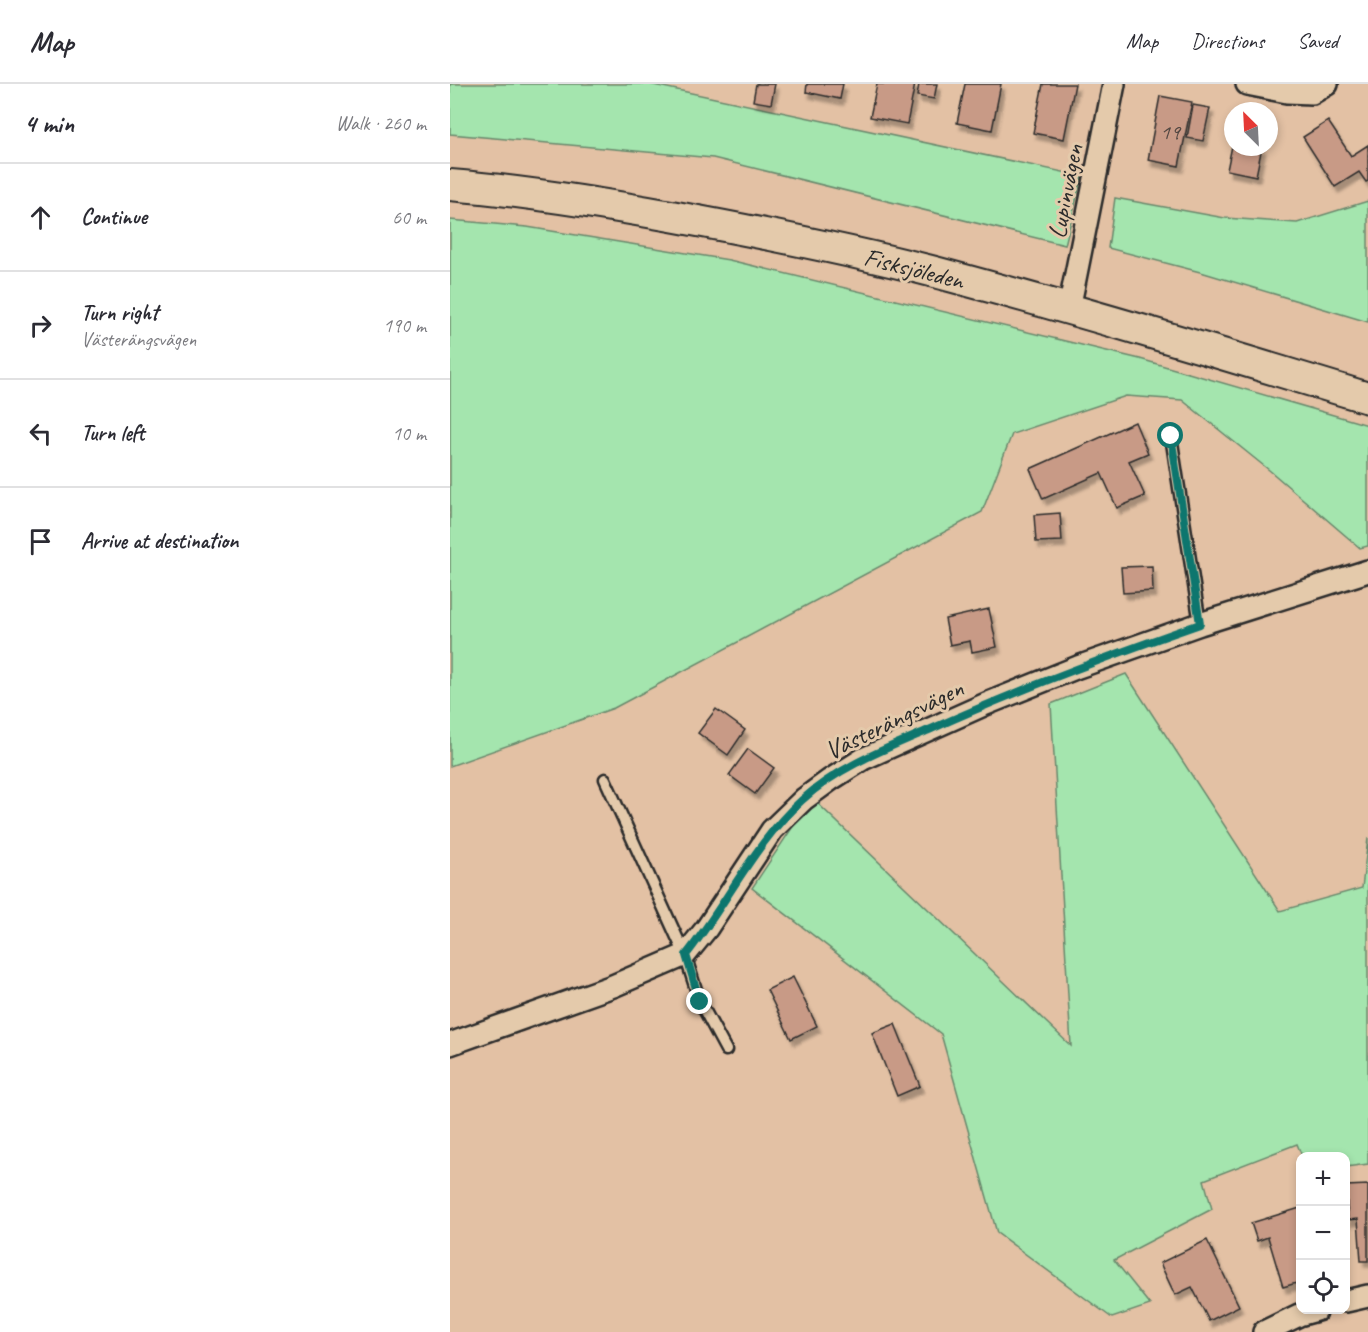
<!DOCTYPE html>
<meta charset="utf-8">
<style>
:root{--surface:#fff;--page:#f7f7f7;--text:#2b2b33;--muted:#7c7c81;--line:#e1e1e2}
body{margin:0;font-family:Caveat,sans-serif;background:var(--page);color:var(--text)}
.controls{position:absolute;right:18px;bottom:18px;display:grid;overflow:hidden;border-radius:12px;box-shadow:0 3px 9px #0003}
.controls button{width:54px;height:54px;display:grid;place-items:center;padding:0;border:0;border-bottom:2px solid var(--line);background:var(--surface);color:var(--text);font:30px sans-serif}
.compass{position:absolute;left:774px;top:18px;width:54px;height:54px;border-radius:50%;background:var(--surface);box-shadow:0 3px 9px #0003;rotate:336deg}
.stop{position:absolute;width:18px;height:18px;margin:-14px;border:4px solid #0f766e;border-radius:50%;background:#fff}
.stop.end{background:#0f766e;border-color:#fff;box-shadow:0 2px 6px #0008}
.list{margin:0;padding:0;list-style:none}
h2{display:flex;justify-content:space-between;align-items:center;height:78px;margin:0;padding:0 24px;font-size:26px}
h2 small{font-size:20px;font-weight:400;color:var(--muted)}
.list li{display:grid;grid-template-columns:39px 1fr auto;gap:18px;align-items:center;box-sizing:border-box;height:108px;padding:0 24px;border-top:2px solid var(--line)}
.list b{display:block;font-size:22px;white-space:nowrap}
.list p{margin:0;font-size:20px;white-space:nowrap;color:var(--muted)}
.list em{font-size:20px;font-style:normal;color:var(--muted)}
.icon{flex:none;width:33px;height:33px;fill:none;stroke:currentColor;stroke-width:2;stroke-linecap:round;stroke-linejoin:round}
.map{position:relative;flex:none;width:918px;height:1248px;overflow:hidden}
header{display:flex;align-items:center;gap:36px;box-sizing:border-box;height:84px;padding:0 30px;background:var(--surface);border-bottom:2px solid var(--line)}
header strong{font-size:28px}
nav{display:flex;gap:33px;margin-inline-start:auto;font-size:21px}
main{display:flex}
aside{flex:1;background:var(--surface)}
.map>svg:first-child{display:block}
</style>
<header>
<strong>Map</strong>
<nav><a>Map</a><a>Directions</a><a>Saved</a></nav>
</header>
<main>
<aside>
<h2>4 min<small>Walk · 260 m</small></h2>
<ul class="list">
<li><svg class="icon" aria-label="ahead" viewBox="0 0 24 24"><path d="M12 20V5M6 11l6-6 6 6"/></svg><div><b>Continue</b></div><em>60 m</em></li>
<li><svg class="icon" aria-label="right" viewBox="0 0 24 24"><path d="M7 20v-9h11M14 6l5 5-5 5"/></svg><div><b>Turn right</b><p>Västerängsvägen</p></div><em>190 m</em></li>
<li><svg class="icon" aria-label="left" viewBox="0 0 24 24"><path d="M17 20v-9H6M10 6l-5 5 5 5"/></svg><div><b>Turn left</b></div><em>10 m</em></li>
<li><svg class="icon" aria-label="arrive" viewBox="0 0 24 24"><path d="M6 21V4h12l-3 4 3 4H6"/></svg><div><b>Arrive at destination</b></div></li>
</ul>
</aside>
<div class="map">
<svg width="918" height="1248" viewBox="0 0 918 1248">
<defs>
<filter id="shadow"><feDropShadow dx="3.5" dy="6" stdDeviation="1.5" flood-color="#0004"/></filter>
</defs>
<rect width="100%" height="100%" fill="#e3c1a4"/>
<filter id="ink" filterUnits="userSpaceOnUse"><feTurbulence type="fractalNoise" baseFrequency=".0167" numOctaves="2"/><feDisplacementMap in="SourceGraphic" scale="12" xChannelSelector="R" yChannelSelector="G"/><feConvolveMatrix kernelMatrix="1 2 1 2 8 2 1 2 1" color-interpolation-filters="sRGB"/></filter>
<g filter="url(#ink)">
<g fill="#a4e5ae" stroke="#68886c" stroke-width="1.5">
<path d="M0 0H199L632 92 615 161 263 74 0 50Z"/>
<path d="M665 114 775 134 847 139 918 117V238L754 189 658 164Z"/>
<path d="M0 136 77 143 279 176 690 275 918 341V462L910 464 819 386 732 316 676 312 562 350 532 428 164 624 0 682Z"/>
<path d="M676 590 830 827 912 804 918 754V1080L896 1083V1072H852L847 1060 754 1096 762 1125 664 1176 700 1221 662 1234 547 1149 491 950 302 804 362 714 621 962 601 620Z"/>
</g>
<g fill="#c89a86" stroke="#2b2b2b" stroke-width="1.5" filter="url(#shadow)">
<path d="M306 0H325L321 20 303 17Z"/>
<path d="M357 0H393L390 15 356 8Z"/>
<path d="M427 0H465L457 40 420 33Z"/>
<path d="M469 0H487L484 15 467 12Z"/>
<path d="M515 0H551L542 46 507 39Z"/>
<path d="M593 0H625L614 55 583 49Z"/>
<path d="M710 12 742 18 729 82 698 76Z"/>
<path d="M743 21 760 24 753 57 737 54Z"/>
<path d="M878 37 901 72 918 61V97L916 98 909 88 885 103 853 53Z"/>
<path d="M783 57V63H812L806 92 777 86Z"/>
<path d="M685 338 698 369 679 377 695 412 667 424 651 389 593 415 580 385Z"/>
<path d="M610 429 612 457 586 458 584 431Z"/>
<path d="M702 482 703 507 673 509 671 483Z"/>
<path d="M539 525 547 563 522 568 520 557 500 561 495 535Z"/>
<path d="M266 625 295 646 278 671 248 649Z"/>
<path d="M298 665 324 684 305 710 279 691Z"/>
<path d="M343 893 367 942 341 955 317 906Z"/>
<path d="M445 940 470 1002 447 1012 422 949Z"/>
<path d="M918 1101V1177H911L908 1135 898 1136 896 1102Z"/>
<path d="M850 1124V1198L833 1203 818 1153 807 1157 801 1139Z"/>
<path d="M757 1156 789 1222 759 1237 742 1203 725 1211 710 1179Z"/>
</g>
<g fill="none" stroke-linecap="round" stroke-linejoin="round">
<defs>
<g id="lane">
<path d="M721 352 750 540"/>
<path d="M155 695 235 871 250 918 276 966"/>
</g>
<g id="street">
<path d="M797 0 837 8 862 9 877 0"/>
<path d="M619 225 664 0"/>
<path d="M0 960 163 902 235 871 257 844 322 746 354 715 380 696 413 675 536 620 628 583 750 540 918 487"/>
<path d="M896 1217 918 1212"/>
<path d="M814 1248 849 1231 867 1226"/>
</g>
<path id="secondary" d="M0 101C74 107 147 119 221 132 308 148 395 165 481 187 628 226 773 270 918 314"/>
</defs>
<use href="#lane" stroke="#2b2b2b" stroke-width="15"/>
<use href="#street" stroke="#2b2b2b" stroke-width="26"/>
<use href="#secondary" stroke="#2b2b2b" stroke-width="34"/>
<use href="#lane" stroke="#e4caab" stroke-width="10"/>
<use href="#street" stroke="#e4caab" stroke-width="21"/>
<use href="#secondary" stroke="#e4caab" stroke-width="30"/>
</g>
</g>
<g fill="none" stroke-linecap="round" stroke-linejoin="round" filter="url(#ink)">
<path stroke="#0f766e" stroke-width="8" d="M250 918 236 871C276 821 304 759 352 716 388 683 435 665 479 646 568 606 658 572 750 540L721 352"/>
</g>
<g text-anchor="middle" stroke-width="6" stroke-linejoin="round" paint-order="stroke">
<g font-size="22" fill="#524742">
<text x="720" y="55">19</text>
</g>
<g font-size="26" fill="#2b2b2b" stroke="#e4caab">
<text transform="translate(615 107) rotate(-79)" y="9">Lupinvägen</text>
<text transform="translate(464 184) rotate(14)" y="9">Fisksjöleden</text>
<text transform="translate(444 635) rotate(-26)" y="9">Västerängsvägen</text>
</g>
</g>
</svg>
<div class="controls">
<button>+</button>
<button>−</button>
<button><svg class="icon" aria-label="locate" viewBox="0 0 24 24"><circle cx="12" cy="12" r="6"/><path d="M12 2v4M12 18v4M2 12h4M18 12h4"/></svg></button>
</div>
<svg class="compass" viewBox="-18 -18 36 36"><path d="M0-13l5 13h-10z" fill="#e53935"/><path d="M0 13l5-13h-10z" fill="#7c7c81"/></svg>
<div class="stop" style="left:721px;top:352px"></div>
<div class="stop end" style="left:250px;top:918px"></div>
</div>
</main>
